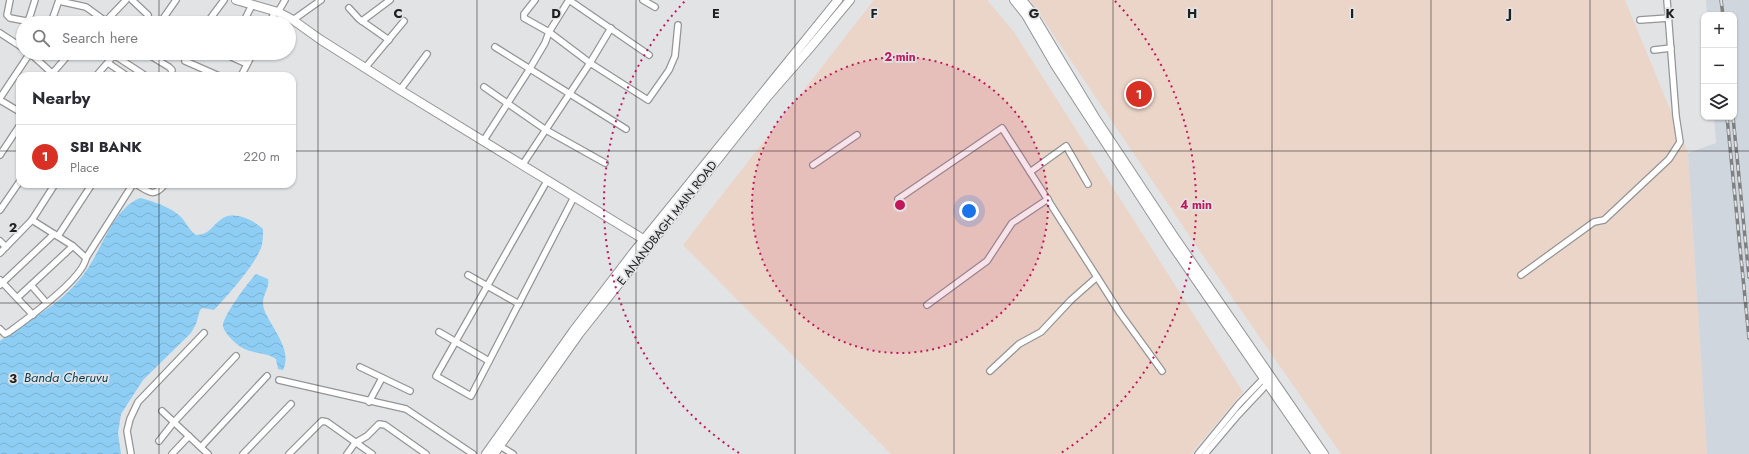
<!DOCTYPE html>
<meta charset="utf-8">
<style>
:root{--surface:#fff;--page:#f2f2f3;--text:#2b2b33;--muted:#7c7c81;--line:#e1e1e2;--accent:#d93025}
body{margin:0;font-family:Jost,sans-serif;background:var(--page);color:var(--text)}
.controls{position:absolute;right:12px;top:12px;display:grid;overflow:hidden;border-radius:8px;box-shadow:0 1px 3px #0004}
.controls button{width:36px;height:36px;display:grid;place-items:center;padding:0;border:0;border-bottom:1px solid var(--line);background:var(--surface);color:var(--text);font:20px sans-serif}
.you{position:absolute;left:969px;top:211px;width:14px;height:14px;margin:-10px;border:3px solid #fff;border-radius:50%;background:#1a73e8;box-shadow:0 0 0 6px #1a73e833}
.badge{display:grid;place-items:center;width:26px;height:26px;border-radius:50%;background:var(--accent);color:#fff;font-size:13px;font-weight:700}
.pin{position:absolute;translate:-50% -50%;border:2px solid #fff;box-shadow:0 1px 4px #0006}
.list{margin:0;padding:0;list-style:none}
h2{display:flex;justify-content:space-between;align-items:center;height:52px;margin:0;padding:0 16px;font-size:17px}
h2 small{font-size:13px;font-weight:400;color:var(--muted)}
.list li{display:grid;grid-template-columns:26px 1fr auto;gap:12px;align-items:center;box-sizing:border-box;height:64px;padding:0 16px;border-top:1px solid var(--line)}
.list b{display:block;font-size:15px;white-space:nowrap}
.list p{margin:0;font-size:13px;white-space:nowrap;color:var(--muted)}
.list em{font-size:13px;font-style:normal;color:var(--muted)}
.icon{flex:none;width:22px;height:22px;fill:none;stroke:currentColor;stroke-width:2;stroke-linecap:round;stroke-linejoin:round}
.map{position:relative;flex:none;width:1749px;height:454px;overflow:hidden}
.search{position:absolute;background:var(--surface);box-shadow:0 1px 3px #0004;left:16px;top:16px;width:280px;height:44px;display:flex;align-items:center;gap:10px;box-sizing:border-box;padding:0 14px;border-radius:22px;color:var(--muted);font-size:15px}
.panel{position:absolute;background:var(--surface);box-shadow:0 1px 3px #0004;left:16px;top:72px;width:280px;height:116px;border-radius:12px}
.map>svg:first-child{display:block}
</style>
<div class="map">
<svg width="1749" height="454" viewBox="0 0 1749 454">
<defs>
<pattern id="water-waves" width="16" height="10" patternUnits="userSpaceOnUse"><rect width="16" height="10" fill="#8ecef4"/><path d="M0 5q4-4 8 0t8 0" fill="none" stroke="#7ab1d1"/></pattern>
</defs>
<rect width="100%" height="100%" fill="#e2e3e5"/>
<g fill="#ebd5c8">
<path d="M874 0H987L1014 32 1243 392 1191 454H891L683 245Z"/>
<path d="M1030 0H1625L1688 153 1707 454H1341L1195 244Z"/>
</g>
<path fill="#d0d6de" d="M1706 0H1749V454H1707L1688 153 1716 143 1714 117H1734V15H1707Z"/>
<g fill="url(#water-waves)">
<path d="M140 198C153 201 170 207 180 216 186 222 189 230 196 235 211 235 213 223 225 217 237 212 255 221 263 229 263 235 263 242 261 248 254 266 228 295 214 310L203 308 200 310 196 324 191 333 143 380 121 414 118 433 121 454H0V341C37 313 68 303 93 260 106 238 115 209 140 198Z"/>
<path d="M256 274 268 279C270 290 260 296 264 309 271 328 293 349 283 370L278 369 276 359C266 352 252 354 241 347 236 344 224 333 223 326 222 317 249 281 256 274Z"/>
</g>
<g fill="none" stroke-linecap="round" stroke-linejoin="round">
<defs>
<g id="street">
<path d="M10 0 7 15 10 18 26 21 29 19 35 0"/>
<path d="M132 0 148 15"/>
<path d="M535 0 524 14V18L549 32 590 63 648 100 669 70 675 56 678 25"/>
<path d="M569 0 649 55"/>
<path d="M643 0 655 7"/>
<path d="M59 1 86 7 108 23"/>
<path d="M349 8 359 19 389 40"/>
<path d="M278 12 285 0"/>
<path d="M293 20 321 0"/>
<path d="M1640 20 1669 18"/>
<path d="M106 21 126 0"/>
<path d="M362 21 390 0"/>
<path d="M51 23 59 0"/>
<path d="M160 23 176 0"/>
<path d="M207 23 224 0"/>
<path d="M243 23 252 5"/>
<path d="M269 23 275 12"/>
<path d="M0 33 23 48"/>
<path d="M495 47 626 129"/>
<path d="M1654 50 1671 48"/>
<path d="M30 53 55 76"/>
<path d="M146 53 169 67 172 70 171 76"/>
<path d="M223 53 247 64"/>
<path d="M114 55 146 76"/>
<path d="M185 61 219 76"/>
<path d="M108 63 127 76"/>
<path d="M365 68 404 21"/>
<path d="M50 76 70 53"/>
<path d="M96 76 116 53"/>
<path d="M241 76 253 53"/>
<path d="M484 87 546 130 605 163"/>
<path d="M400 90 427 54"/>
<path d="M0 98 30 53"/>
<path d="M0 100 20 112"/>
<path d="M484 140 529 70 545 43 549 32 569 0"/>
<path d="M0 155 20 125"/>
<path d="M523 164 590 63 611 28"/>
<path d="M813 165 857 135"/>
<path d="M1030 172 1066 146 1088 184"/>
<path d="M547 181 436 376 471 396 574 197"/>
<path d="M136 184C149 192 154 198 165 184"/>
<path d="M898 199 1002 128 1120 313 1162 371"/>
<path d="M0 210 20 181"/>
<path d="M32 220 73 246 86 258"/>
<path d="M58 236 92 184"/>
<path d="M0 241 6 247"/>
<path d="M0 253 32 220 55 184"/>
<path d="M468 275 519 304"/>
<path d="M1521 275 1594 222 1604 220 1669 159 1680 142 1676 116 1667 0"/>
<path d="M0 280 33 315"/>
<path d="M0 285 54 234"/>
<path d="M17 298 31 285"/>
<path d="M44 300 31 285 73 246"/>
<path d="M927 305 987 261 1012 223 1048 199"/>
<path d="M0 329 5 334 9 332C27 319 83 279 86 258L133 184"/>
<path d="M439 332 489 361"/>
<path d="M360 367 410 391"/>
<path d="M990 371 1019 344 1041 332 1071 300 1097 277"/>
<path d="M279 380 406 409 473 454"/>
<path d="M369 402 382 378"/>
<path d="M162 411 208 454"/>
<path d="M159 441 174 422 236 356"/>
<path d="M500 446 513 454"/>
<path d="M201 447 267 376"/>
<path d="M131 454 127 431 130 419 138 402 204 333"/>
<path d="M172 454 189 436"/>
<path d="M243 454 291 404"/>
<path d="M289 454 322 421 327 422 372 454"/>
<path d="M347 454 355 443 367 436 379 424 385 425 426 454"/>
<path d="M1198 454 1239 404 1266 376"/>
<path d="M1205 454 1238 415 1269 382"/>
</g>
<g id="secondary">
<path d="M236 0 278 12 293 20 321 40 400 90 648 242"/>
<path d="M486 454 574 330 633 253 838 0"/>
<path d="M494 454 579 334 768 96 809 49 850 0"/>
</g>
<g id="primary">
<path d="M1014 0 1026 15 1055 65 1172 245 1316 454"/>
<path d="M1022 0 1031 11 1096 119 1173 235 1324 454"/>
</g>
</defs>
<use href="#street" stroke="#949596" stroke-width="8"/>
<use href="#secondary" stroke="#949596" stroke-width="10"/>
<use href="#primary" stroke="#949596" stroke-width="10"/>
<use href="#street" stroke="#fff" stroke-width="5.5"/>
<use href="#secondary" stroke="#fff" stroke-width="8"/>
<use href="#primary" stroke="#fff" stroke-width="8"/>
<defs>
<g id="rail">
<path d="M1721 0 1723 15"/>
<path d="M1727 117 1749 338"/>
<path d="M1733 117 1749 277"/>
</g>
</defs>
<use href="#rail" stroke="#7f8081" stroke-width="3.5"/>
<use href="#rail" stroke="#e2e3e5" stroke-width="2" stroke-dasharray="6" stroke-linecap="butt"/>
</g>
<path fill="none" stroke="#202021" stroke-width="1" stroke-opacity="0.55" d="M159 0V23M318 0V454M477 0V454M636 0V454M795 0V454M954 0V454M1113 0V454M1272 0V454M1431 0V454M1590 0V454M159 53V76M0 151H20M292 151H1749M159 184V454M0 303H1749"/>
<circle cx="900" cy="205" r="148" fill="#c2185b" fill-opacity=".12"/>
<g fill="none" stroke="#c2185b" stroke-width="2" stroke-dasharray="2 4">
<circle cx="900" cy="205" r="148"/>
<path d="M739 453A296 296 0 0 1 685 1M1115 1A296 296 0 0 1 1061 453"/>
</g>
<g text-anchor="middle" stroke-width="3.5" stroke-linejoin="round" paint-order="stroke">
<g font-size="12" fill="#202021" stroke="#e2e3e5">
<text transform="translate(667 223) rotate(-52)" y="4">E ANANDBAGH MAIN ROAD</text>
</g>
<g font-size="13" font-style="italic" fill="#053c55" stroke="#e2e3e5">
<text x="66" y="382">Banda Cheruvu</text>
</g>
</g>
<g font-size="13" text-anchor="middle" font-weight="bold" fill="#202021" stroke="#e2e3e5" stroke-width="3.5" stroke-linejoin="round" paint-order="stroke">
<text x="398" y="18">C</text>
<text x="556" y="18">D</text>
<text x="716" y="18">E</text>
<text x="874" y="18">F</text>
<text x="1034" y="18">G</text>
<text x="1192" y="18">H</text>
<text x="1352" y="18">I</text>
<text x="1510" y="18">J</text>
<text x="1670" y="18">K</text>
<text x="13" y="232">2</text>
<text x="13" y="383">3</text>
</g>
<circle cx="900" cy="205" r="6" fill="#c2185b" stroke="#e2e3e5" stroke-width="2"/>
<g font-size="12" text-anchor="middle" font-weight="bold" fill="#c2185b" stroke="#e2e3e5" stroke-width="3.5" stroke-linejoin="round" paint-order="stroke">
<text x="900" y="61">2 min</text>
<text x="1196" y="209">4 min</text>
</g>
</svg>
<div class="controls">
<button>+</button>
<button>−</button>
<button><svg class="icon" aria-label="layers" viewBox="0 0 24 24"><path d="M12 4l9 5-9 5-9-5zM3 14l9 5 9-5"/></svg></button>
</div>
<div class="you"></div>
<div class="pin badge" style="left:1139px;top:94px">1</div>
<div class="search"><svg class="icon" aria-label="search" viewBox="0 0 24 24"><circle cx="10" cy="10" r="6"/><path d="M15 15l6 6"/></svg>Search here</div>
<section class="panel">
<h2>Nearby<small></small></h2>
<ul class="list">
<li><span class="badge">1</span><div><b>SBI BANK</b><p>Place</p></div><em>220 m</em></li>
</ul>
</section>
</div>
